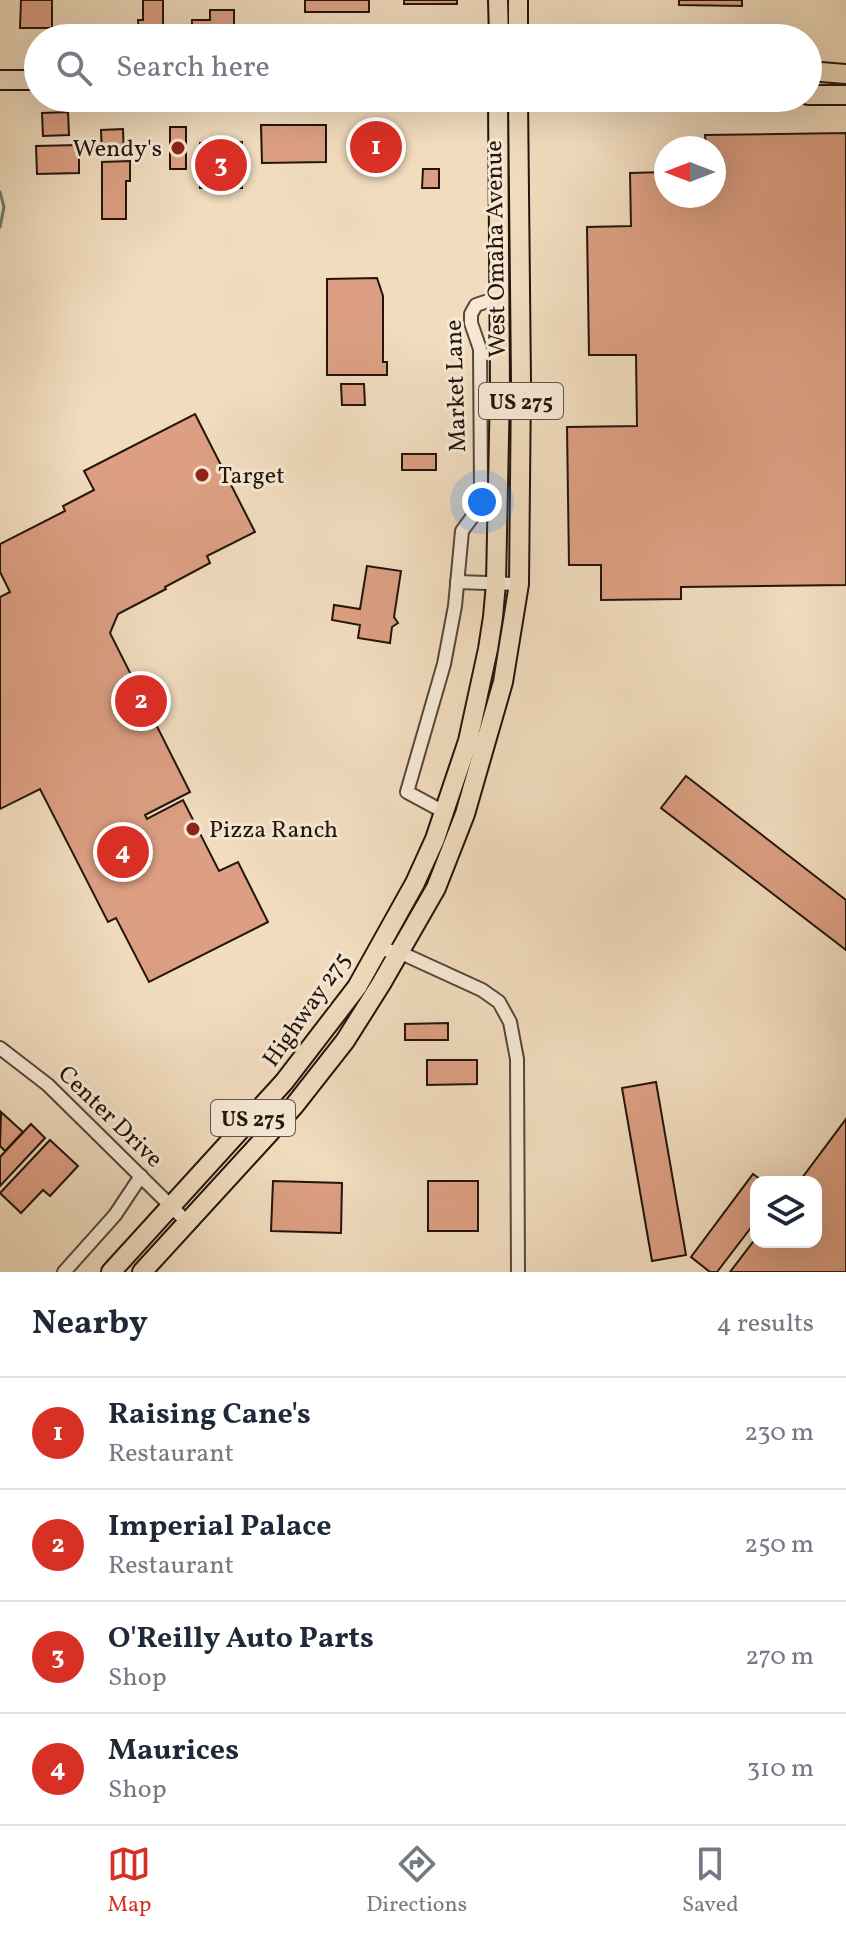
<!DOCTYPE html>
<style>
:root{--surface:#fff;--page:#f2f2f3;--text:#1f2937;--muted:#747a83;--line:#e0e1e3;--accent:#d93025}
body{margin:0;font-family:Vollkorn,serif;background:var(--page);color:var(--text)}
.controls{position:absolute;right:24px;bottom:24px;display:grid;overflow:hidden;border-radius:16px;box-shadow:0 8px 32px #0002}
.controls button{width:72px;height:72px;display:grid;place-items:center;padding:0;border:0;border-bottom:2px solid var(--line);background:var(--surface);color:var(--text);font:40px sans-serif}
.compass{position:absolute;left:654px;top:136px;width:72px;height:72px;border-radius:50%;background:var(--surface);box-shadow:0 8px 32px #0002;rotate:270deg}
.you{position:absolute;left:482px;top:502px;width:28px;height:28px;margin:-20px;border:6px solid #fff;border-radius:50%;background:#1a73e8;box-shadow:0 0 0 12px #1a73e833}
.badge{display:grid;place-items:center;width:52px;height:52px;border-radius:50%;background:var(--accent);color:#fff;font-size:26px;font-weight:700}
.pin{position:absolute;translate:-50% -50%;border:4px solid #fff;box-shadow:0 2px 8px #0006}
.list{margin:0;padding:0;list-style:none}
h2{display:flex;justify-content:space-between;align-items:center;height:104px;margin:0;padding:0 32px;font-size:34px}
h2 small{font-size:26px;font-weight:400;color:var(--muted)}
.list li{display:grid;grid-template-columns:52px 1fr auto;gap:24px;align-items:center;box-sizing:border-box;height:112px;padding:0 32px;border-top:2px solid var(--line)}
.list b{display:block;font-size:30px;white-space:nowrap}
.list p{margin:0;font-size:26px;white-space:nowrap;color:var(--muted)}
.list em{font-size:26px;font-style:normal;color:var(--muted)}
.icon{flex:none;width:44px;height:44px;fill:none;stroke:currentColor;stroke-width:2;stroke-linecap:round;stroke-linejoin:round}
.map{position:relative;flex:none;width:846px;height:1272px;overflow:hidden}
.search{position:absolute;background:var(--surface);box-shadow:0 8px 32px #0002;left:24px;right:24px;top:24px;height:88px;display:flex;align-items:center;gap:20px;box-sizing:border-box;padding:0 28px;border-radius:44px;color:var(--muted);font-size:30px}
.sheet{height:552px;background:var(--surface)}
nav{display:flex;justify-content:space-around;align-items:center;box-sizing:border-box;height:112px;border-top:2px solid var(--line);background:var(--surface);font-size:22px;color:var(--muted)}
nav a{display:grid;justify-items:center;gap:4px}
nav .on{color:var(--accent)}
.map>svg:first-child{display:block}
</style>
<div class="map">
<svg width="846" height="1272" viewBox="0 0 846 1272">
<rect width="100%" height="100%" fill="#f1dcbe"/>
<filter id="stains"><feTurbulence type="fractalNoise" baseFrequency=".0025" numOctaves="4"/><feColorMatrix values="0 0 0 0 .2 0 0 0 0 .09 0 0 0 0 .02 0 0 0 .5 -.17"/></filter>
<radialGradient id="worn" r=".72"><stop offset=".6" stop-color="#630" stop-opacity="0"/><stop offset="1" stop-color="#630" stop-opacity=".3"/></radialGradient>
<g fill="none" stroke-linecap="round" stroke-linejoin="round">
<path stroke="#6b796e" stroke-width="3" d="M0 192 4 207 0 227"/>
</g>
<g fill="#dc9f83" stroke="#23150c" stroke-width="2">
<path d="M21 0H52V28H20Z"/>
<path d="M143 0H163V35H139L138 20H143Z"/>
<rect x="305" y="0" width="64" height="12"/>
<rect x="404" y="0" width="53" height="4"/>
<path d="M679 0H742V6L679 5Z"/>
<path d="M210 10H234V36H192V20H210Z"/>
<path d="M68 112 69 135 43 136 42 113Z"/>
<path d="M261 125H326V162L262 163Z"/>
<rect x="170" y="127" width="16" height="42"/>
<path d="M369 128H388V173H379L380 165H369Z"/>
<path d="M123 129 124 157H102L101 130Z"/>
<path d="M846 133V585L681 587V599L601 600V565H569L567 427 637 426 636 355H589L587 227 631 226 630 173 666 172V196H714V148H706L705 135Z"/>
<path d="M242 142V188H200V143Z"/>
<path d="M79 145V173L37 174 36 146Z"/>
<path d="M130 161V181H126V219H102V162Z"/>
<path d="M423 169H439V188H422Z"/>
<path d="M377 278 383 296V362H387V375H327V279Z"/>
<path d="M341 384H364L365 405H342Z"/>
<path d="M195 414 255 532 207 556 210 563 165 587 166 589 118 614 110 633 190 792 145 815 147 819 183 800 219 871 238 862 268 922 149 982 116 918 108 922 40 789 0 809V597L10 592 0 572V544L65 511 63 506 94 490 84 471Z"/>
<rect x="402" y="454" width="34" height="16"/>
<path d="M367 566 401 571 394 617 398 623 392 627 390 643 358 638 360 625 332 620 334 605 360 609Z"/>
<path d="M686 776 846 900V950L661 808Z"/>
<path d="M448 1023V1040H405V1024Z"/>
<path d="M427 1060H477V1084L427 1085Z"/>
<path d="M656 1082 686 1255 652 1261 622 1088Z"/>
<path d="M1 1112 23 1132 5 1151 0 1146Z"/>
<path d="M846 1119V1272H730L756 1238V1242H816V1182H799Z"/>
<path d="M31 1124 45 1138 0 1186V1157Z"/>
<path d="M50 1140 78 1166 50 1196 43 1190 21 1213 0 1193Z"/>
<path d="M753 1174 764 1182H756V1221L717 1272H710L691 1257Z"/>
<path d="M273 1181 342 1183 341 1233 271 1231Z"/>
<rect x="428" y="1181" width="50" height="50"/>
</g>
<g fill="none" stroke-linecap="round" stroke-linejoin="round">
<defs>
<g id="minor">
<path d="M457 582 519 584"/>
<path d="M444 812 407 792 444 664 455 606 462 531 473 516 481 487 480 349 471 323V314L476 305 491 300H500"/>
<path d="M376 949 399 952 482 990 499 1002 510 1022 517 1059 518 1272"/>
<path d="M0 1048 48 1085 187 1222"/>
<path d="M64 1272 115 1215 141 1176"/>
</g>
<g id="highway">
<path d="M498 0 499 38"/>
<path d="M518 38V0"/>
<path d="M808 71 846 74"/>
<path d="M0 80H38"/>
<path d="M808 95H846"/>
<path d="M111 1272 284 1082 357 987 415 883 435 839 444 812 468 741 488 649 493 617 496 583 500 388 498 98"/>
<path d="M142 1272 294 1106 345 1041 381 984 436 888 465 814 503 682 519 584 521 382 518 98"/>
</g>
</defs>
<use href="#minor" stroke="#564738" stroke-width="16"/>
<use href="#highway" stroke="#23150c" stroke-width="22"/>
<use href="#minor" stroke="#f6e8d5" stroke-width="12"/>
<use href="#highway" stroke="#f1dcbe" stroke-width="18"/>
</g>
<g fill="#8f2418" stroke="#f6e8d5" stroke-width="3">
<circle cx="178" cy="148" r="8"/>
<circle cx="202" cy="475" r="8"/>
<circle cx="193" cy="829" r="8"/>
</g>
<g text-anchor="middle" stroke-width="6" stroke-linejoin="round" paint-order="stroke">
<g fill="#f6e8d5" stroke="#625448" stroke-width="2">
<rect x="479" y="383" width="84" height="36" rx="6"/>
<rect x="211" y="1100" width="84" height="36" rx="6"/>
</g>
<g font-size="22" font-weight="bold" fill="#23150c">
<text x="521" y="409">US 275</text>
<text x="253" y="1126">US 275</text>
</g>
<g font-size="24" fill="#23150c" stroke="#f6e8d5" text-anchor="start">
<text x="162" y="156" text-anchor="end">Wendy's</text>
<text x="218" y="483">Target</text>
<text x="209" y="837">Pizza Ranch</text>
</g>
<g font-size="24" fill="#23150c" stroke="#f6e8d5">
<text transform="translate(495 249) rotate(-91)" y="8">West Omaha Avenue</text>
<text transform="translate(455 386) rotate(-92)" y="8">Market Lane</text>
<text transform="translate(306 1009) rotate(-55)" y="8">Highway 275</text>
<text transform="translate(111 1116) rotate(44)" y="8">Center Drive</text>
</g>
</g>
<rect width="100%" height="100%" filter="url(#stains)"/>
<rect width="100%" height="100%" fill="url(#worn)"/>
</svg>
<div class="controls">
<button><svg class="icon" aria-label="layers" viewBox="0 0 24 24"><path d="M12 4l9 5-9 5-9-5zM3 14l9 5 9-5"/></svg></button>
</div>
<svg class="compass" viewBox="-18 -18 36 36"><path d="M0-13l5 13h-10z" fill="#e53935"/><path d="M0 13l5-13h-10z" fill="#747a83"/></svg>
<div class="you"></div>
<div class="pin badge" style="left:376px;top:147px">1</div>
<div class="pin badge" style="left:141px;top:701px">2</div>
<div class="pin badge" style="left:221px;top:165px">3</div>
<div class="pin badge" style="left:123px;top:852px">4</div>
<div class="search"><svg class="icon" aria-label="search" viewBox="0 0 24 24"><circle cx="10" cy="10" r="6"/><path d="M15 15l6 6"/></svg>Search here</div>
</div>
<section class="sheet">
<h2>Nearby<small>4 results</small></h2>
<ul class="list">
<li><span class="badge">1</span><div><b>Raising Cane's</b><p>Restaurant</p></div><em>230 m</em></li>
<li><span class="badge">2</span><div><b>Imperial Palace</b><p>Restaurant</p></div><em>250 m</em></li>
<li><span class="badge">3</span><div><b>O'Reilly Auto Parts</b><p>Shop</p></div><em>270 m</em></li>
<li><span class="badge">4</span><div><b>Maurices</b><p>Shop</p></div><em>310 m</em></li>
</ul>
</section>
<nav>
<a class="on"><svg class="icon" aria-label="map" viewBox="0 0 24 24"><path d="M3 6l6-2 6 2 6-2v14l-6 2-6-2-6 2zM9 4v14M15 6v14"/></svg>Map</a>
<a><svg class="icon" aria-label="directions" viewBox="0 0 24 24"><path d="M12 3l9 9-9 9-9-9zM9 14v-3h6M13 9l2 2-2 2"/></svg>Directions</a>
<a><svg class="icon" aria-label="saved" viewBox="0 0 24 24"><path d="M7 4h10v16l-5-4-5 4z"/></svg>Saved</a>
</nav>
